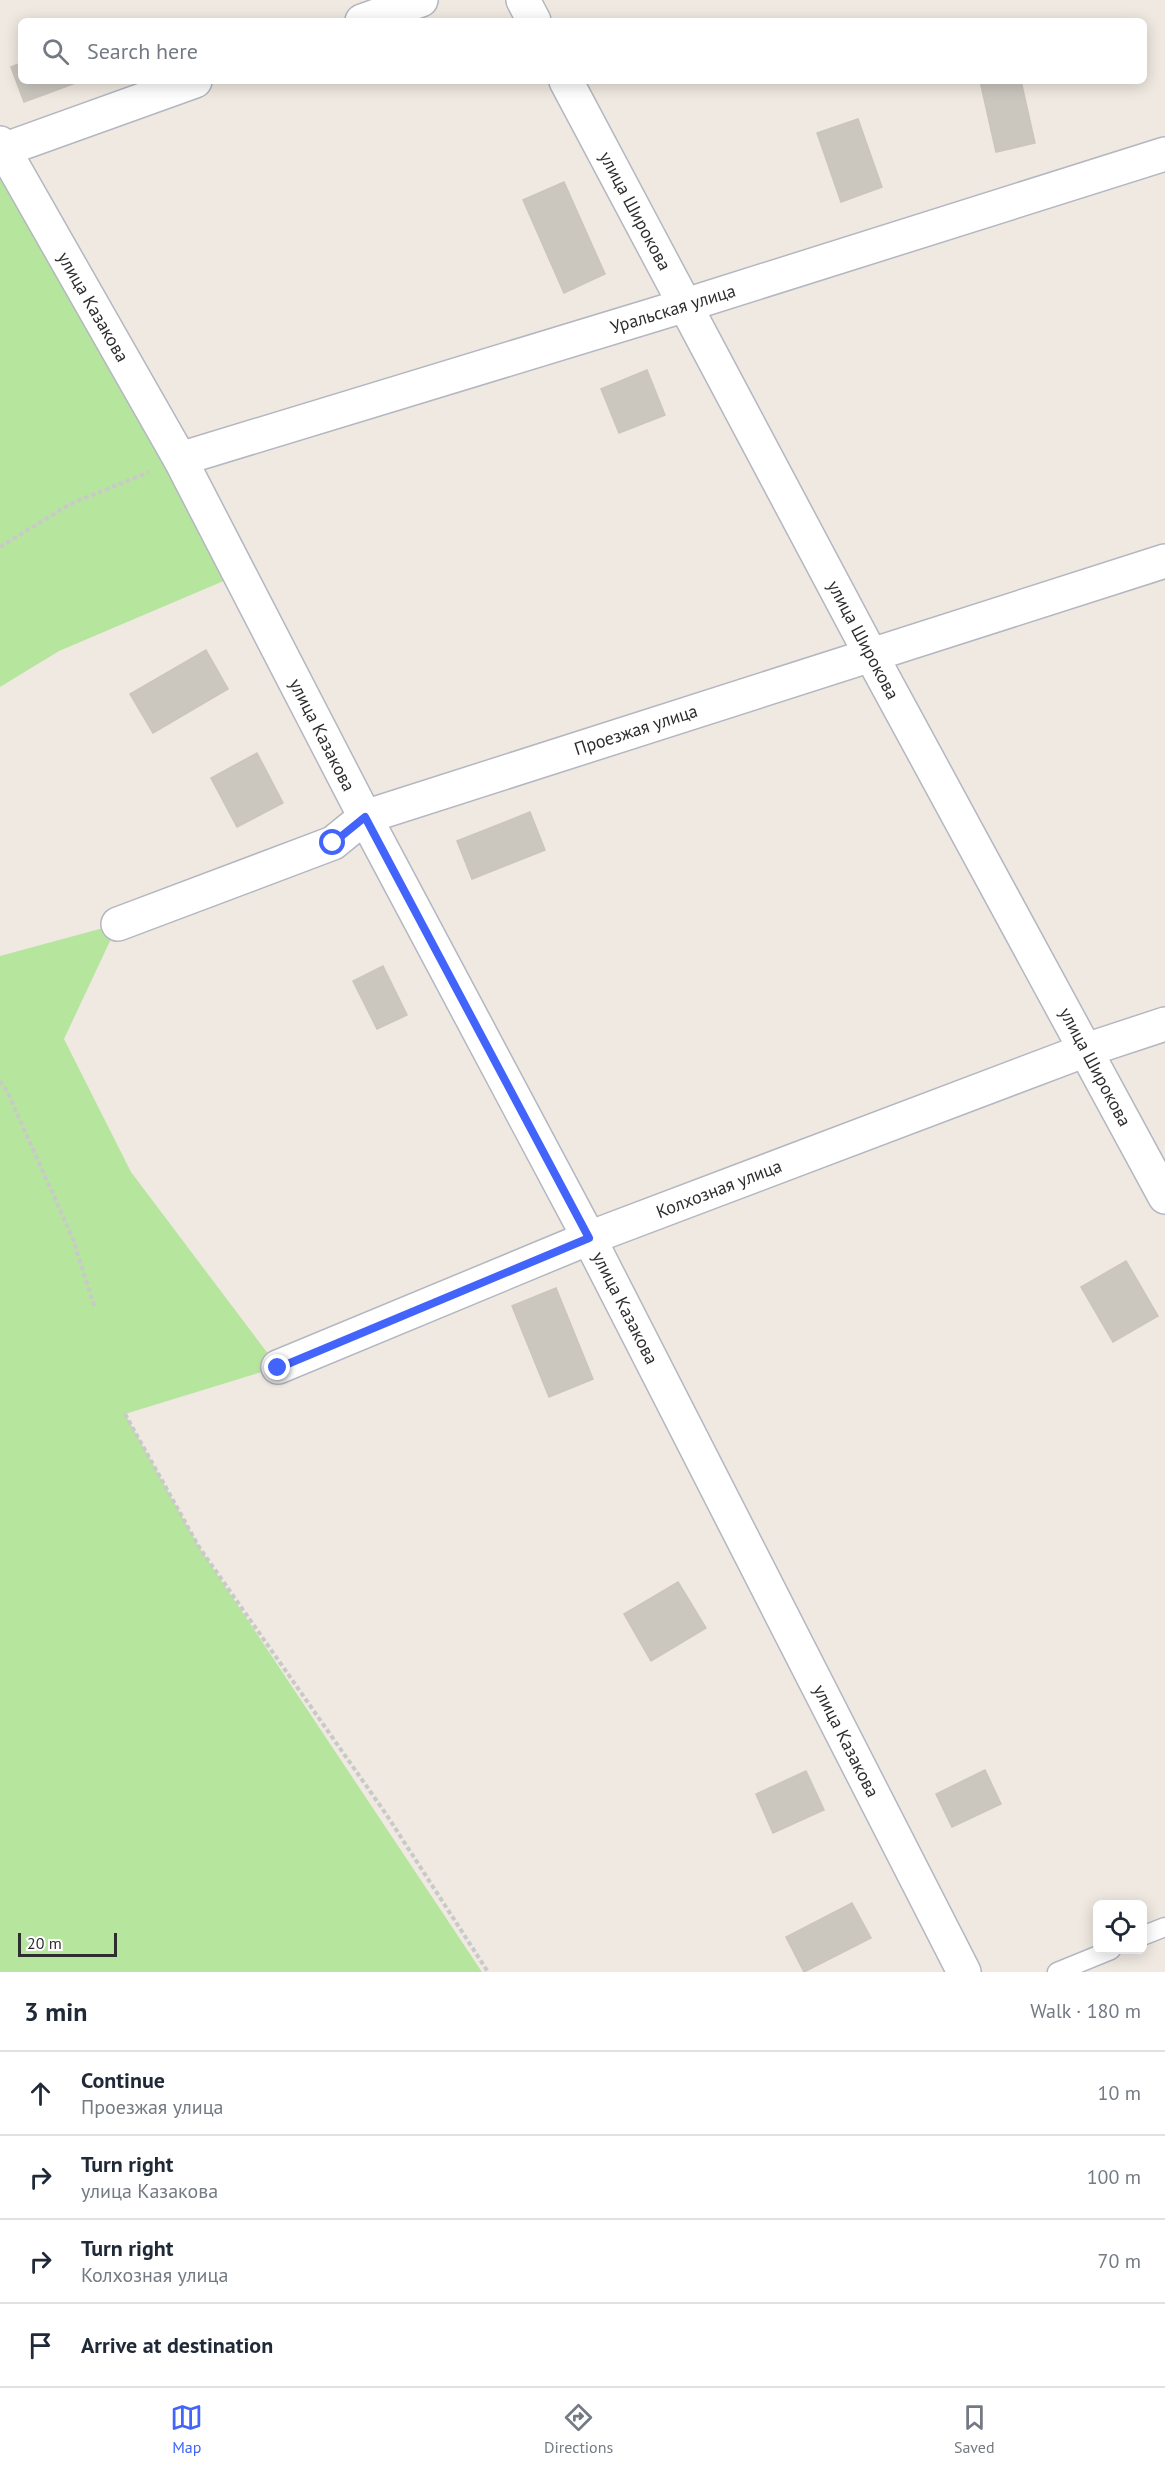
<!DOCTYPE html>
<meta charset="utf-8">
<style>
:root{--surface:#fff;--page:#f6f6f7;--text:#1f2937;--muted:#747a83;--line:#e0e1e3;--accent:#4264fb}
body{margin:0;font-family:"PT Sans",sans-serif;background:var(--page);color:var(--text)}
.controls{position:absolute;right:18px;bottom:18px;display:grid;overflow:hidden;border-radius:9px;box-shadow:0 3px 15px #0003}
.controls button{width:54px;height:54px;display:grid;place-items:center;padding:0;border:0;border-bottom:2px solid var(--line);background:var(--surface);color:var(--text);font:30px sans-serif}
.scale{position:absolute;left:18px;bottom:15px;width:99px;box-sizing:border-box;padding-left:6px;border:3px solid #2e2e2e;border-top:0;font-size:16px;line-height:21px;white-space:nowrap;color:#2e2e2e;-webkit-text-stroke:4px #fff;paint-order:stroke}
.stop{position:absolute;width:18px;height:18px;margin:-14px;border:4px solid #4264fb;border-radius:50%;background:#fff}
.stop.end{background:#4264fb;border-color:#fff;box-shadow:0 2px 6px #0008}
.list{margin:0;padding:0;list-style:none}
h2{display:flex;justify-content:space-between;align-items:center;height:78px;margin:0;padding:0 24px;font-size:26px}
h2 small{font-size:20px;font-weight:400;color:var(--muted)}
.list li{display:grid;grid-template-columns:39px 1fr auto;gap:18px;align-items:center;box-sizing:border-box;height:84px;padding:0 24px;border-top:2px solid var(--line)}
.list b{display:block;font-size:22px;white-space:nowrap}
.list p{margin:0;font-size:20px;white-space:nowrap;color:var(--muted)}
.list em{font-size:20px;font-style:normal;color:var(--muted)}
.icon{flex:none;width:33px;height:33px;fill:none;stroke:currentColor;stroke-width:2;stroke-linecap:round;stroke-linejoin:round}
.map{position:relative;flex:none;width:1165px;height:1972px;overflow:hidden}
.search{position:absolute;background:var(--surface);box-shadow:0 3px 15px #0003;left:18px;right:18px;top:18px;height:66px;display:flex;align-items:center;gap:15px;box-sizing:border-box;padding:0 21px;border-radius:9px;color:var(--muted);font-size:22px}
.sheet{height:414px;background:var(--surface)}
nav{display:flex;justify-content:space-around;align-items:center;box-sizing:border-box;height:84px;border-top:2px solid var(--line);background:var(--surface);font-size:16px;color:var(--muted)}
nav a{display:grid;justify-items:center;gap:3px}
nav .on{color:var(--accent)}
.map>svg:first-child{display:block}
</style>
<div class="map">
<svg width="1165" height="1972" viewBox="0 0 1165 1972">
<rect width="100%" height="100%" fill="#efe9e1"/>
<g fill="#b6e59e">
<path d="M0 151 240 574 59 651 0 687Z"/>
<path d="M118 924 64 1039 131 1172 278 1367 125 1414 199 1547 482 1972H0V956Z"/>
</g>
<g fill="#cbc7bf" stroke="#cbc5ba" stroke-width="1.5">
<path d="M21 63V81H81L24 102 11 67Z"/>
<path d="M980 81H1021L1035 143 996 152Z"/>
<path d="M858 119 882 187 841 202 817 133Z"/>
<path d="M564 182 605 274 564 293 523 200Z"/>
<path d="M647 370 665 415 619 433 601 389Z"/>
<path d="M206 650 228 689 153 733 130 694Z"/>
<path d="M257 753 283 803 237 827 211 778Z"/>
<path d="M530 812 545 850 472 879 457 841Z"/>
<path d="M383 966 407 1015 377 1029 353 981Z"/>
<path d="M1126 1261 1158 1316 1113 1342 1081 1287Z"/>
<path d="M556 1288 593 1379 549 1397 512 1306Z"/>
<path d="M678 1582 706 1628 651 1661 624 1614Z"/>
<path d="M985 1770 1001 1804 952 1827 936 1794Z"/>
<path d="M806 1771 824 1810 773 1833 756 1794Z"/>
<path d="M852 1903 871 1938 804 1972 786 1937Z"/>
</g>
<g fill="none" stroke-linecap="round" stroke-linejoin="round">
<defs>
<g id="service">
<path d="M1142 1936 1165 1927"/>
<path d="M1057 1972 1111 1950"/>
</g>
<g id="minor">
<path d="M523 0 534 21"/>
<path d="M362 21 421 0"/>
<path d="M566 81 871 655 1165 1197"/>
<path d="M0 143 180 459 365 817 589 1238 964 1972"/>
<path d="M0 151 195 81"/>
<path d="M180 459 686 305 1165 154"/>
<path d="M118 924 333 843 365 817 1165 561"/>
<path d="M278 1367 589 1238 1086 1050 1165 1024"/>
</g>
</defs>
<use href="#service" stroke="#b4b7c1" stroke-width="21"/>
<use href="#minor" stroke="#b4b7c1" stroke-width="36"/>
<g stroke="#c9c9c9" stroke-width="4" stroke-dasharray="4.5 3" stroke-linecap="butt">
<path d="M0 547 70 504 149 472"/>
<path d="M0 1081 7 1091 73 1239 95 1309"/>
<path d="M125 1414 199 1547 386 1814 488 1972"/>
</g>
<use href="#service" stroke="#fff" stroke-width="18"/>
<use href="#minor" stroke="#fff" stroke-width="33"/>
</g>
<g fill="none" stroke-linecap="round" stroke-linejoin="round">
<path stroke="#4264fb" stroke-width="8" d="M278 1368 589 1238 365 817 333 843"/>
</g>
<g text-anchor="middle" stroke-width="5" stroke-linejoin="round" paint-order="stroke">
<g font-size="18" fill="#2e2e2e" stroke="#fff">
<text transform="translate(635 211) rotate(62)" y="6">улица Широкова</text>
<text transform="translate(93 307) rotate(60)" y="6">улица Казакова</text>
<text transform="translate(673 309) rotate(-17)" y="6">Уральская улица</text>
<text transform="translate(863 640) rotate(62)" y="6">улица Широкова</text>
<text transform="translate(636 730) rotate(-18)" y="6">Проезжая улица</text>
<text transform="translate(322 735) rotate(63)" y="6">улица Казакова</text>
<text transform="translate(1095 1067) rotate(62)" y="6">улица Широкова</text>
<text transform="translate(719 1189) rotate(-21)" y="6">Колхозная улица</text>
<text transform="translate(625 1308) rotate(63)" y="6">улица Казакова</text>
<text transform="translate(846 1741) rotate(63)" y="6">улица Казакова</text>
</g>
</g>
</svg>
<div class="controls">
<button><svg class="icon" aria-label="locate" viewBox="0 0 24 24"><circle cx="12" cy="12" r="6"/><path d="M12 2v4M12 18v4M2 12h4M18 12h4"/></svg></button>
</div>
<div class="scale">20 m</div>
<div class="stop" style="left:333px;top:843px"></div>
<div class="stop end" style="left:278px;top:1368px"></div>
<div class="search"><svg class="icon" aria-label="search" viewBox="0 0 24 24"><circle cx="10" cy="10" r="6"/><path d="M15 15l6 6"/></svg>Search here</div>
</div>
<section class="sheet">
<h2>3 min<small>Walk · 180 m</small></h2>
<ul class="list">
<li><svg class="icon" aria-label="ahead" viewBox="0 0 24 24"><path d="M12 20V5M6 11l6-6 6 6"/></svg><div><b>Continue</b><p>Проезжая улица</p></div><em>10 m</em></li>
<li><svg class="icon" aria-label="right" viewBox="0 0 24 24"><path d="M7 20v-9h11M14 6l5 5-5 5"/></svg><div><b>Turn right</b><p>улица Казакова</p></div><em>100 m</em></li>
<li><svg class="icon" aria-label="right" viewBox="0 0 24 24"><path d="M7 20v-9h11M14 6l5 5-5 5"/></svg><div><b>Turn right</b><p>Колхозная улица</p></div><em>70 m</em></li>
<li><svg class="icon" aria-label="arrive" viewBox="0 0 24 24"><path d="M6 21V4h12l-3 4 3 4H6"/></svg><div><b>Arrive at destination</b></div></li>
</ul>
</section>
<nav>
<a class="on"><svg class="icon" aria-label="map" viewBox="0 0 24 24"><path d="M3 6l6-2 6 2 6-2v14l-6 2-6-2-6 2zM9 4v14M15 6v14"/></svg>Map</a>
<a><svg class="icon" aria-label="directions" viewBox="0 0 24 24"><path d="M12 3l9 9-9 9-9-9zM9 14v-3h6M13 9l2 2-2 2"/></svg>Directions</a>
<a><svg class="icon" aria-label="saved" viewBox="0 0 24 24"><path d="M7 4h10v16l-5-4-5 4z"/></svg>Saved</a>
</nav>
